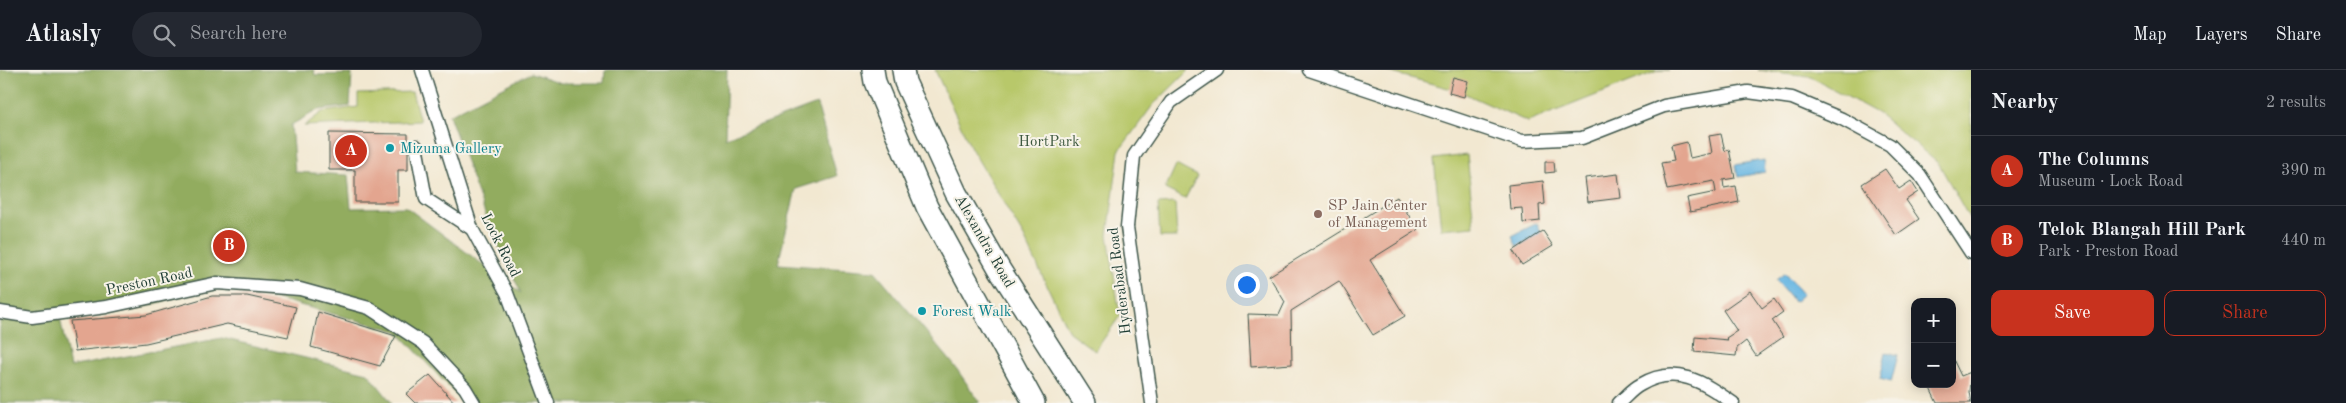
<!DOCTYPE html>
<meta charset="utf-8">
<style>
:root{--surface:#171b24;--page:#242831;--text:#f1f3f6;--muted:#9ea1a6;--line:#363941;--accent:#c8321e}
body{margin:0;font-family:"Old Standard TT",serif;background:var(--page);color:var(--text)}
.controls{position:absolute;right:15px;bottom:15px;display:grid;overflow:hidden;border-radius:10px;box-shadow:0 2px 12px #0003}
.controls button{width:45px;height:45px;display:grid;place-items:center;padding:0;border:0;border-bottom:1px solid var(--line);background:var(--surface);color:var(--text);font:25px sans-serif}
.you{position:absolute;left:1246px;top:214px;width:18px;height:18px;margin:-12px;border:4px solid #fff;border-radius:50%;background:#1a73e8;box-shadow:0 0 0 8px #1a73e833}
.badge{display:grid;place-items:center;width:32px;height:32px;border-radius:50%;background:var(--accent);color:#fff;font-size:16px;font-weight:700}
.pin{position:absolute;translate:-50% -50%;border:2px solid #fff;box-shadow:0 1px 5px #0006}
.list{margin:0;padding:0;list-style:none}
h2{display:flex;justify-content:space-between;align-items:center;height:65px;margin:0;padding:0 20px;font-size:21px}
h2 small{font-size:16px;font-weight:400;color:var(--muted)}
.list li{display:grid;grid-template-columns:32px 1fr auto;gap:15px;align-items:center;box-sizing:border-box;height:70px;padding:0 20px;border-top:1px solid var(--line)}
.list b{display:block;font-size:19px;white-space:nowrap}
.list p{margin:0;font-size:16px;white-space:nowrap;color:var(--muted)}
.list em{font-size:16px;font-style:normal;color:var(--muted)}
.actions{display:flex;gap:10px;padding:15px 20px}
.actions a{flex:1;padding:11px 0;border:1px solid var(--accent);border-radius:10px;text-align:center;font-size:18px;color:var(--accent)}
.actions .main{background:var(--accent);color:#fff}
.icon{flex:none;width:28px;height:28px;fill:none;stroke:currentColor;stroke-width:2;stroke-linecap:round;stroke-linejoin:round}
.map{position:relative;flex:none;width:1971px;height:333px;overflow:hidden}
header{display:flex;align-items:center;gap:30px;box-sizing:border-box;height:70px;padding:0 25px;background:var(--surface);border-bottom:1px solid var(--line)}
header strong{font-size:24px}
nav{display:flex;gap:28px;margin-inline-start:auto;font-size:18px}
.search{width:350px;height:45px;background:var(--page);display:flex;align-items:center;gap:12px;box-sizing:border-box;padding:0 18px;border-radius:28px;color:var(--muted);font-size:19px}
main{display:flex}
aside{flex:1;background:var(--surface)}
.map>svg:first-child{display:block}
</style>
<header>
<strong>Atlasly</strong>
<div class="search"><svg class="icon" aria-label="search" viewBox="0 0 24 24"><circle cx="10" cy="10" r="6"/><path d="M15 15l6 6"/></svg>Search here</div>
<nav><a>Map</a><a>Layers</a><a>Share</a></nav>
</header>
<main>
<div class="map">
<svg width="1971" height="333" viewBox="0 0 1971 333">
<rect width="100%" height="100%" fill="#f7f3e8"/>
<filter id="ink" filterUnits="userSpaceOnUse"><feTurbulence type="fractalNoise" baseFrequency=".02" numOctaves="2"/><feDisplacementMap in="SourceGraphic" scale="10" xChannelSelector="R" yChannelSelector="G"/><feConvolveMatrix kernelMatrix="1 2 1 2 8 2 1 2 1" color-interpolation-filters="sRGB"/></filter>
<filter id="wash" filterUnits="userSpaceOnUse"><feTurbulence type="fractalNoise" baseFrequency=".0096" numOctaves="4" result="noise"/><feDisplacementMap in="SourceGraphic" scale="20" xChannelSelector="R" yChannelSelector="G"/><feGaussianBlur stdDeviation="1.12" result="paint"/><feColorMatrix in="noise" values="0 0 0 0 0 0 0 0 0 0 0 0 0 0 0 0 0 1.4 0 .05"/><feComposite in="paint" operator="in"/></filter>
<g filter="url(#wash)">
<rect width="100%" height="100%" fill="#f2e8d1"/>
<g fill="#b8c86b" stroke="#6c8250">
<path d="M935 0H1189L1153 35 1119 81 1108 165 1120 246 1095 281 1069 262 1024 167 971 78Z"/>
<path d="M1381 0H1669H1660L1528 52 1459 21Z"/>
<path d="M1758 0H1971V151L1939 94 1879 44 1809 6Z"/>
<path d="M412 22 420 51 304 56 322 42 358 37V24Z"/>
<path d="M1467 85 1474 156 1441 159 1434 89Z"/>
<path d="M1176 95 1197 106 1185 129 1165 119Z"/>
<path d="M1175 133 1177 167H1160L1158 134Z"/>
</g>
<path fill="#92ac5f" stroke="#58744a" d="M0 0H314L315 5 352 4 350 36 318 40 291 55 295 102 348 105 351 138 406 137 521 223 490 157 449 45 531 3 561 13H604L605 0H727L725 68 817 34 837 106 796 119 778 194 875 201 954 295 980 333H464L397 261 244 220 211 217 144 237 60 248 70 297 222 268 368 303 392 333H0Z"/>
<g fill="#69b7e3" stroke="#447a8c">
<path d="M1764 90 1765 102 1738 107 1735 95Z"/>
<path d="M1537 153 1542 164 1517 176 1512 166Z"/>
<path d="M1785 203 1803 224 1794 232 1776 210Z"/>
<path d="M1886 282 1898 285 1891 312 1880 309Z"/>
</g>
<g id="blocks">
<g fill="#e3a58f">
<path d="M1453 7 1468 11 1464 27 1449 23Z"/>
<path d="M329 63 408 64V100H398V132H355V100H329Z"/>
<path d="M1721 64 1725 81 1729 79 1735 108 1723 110 1724 118 1736 116 1739 132 1690 142 1687 128 1716 122 1714 111 1667 120 1661 93 1674 91 1671 76 1687 72 1690 88 1712 83 1709 66Z"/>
<path d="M1545 92H1554L1555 102 1545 103Z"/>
<path d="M1885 99 1899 119 1911 111 1918 122 1906 130 1919 149 1896 165 1862 114Z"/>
<path d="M1618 104 1621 128 1588 132 1585 108Z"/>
<path d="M1543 111 1545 134 1539 135 1540 151 1523 153 1522 138 1510 139 1508 115Z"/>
<path d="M1397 127 1418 160 1370 190 1405 246 1373 265 1339 211 1291 241 1292 294 1251 297 1248 244 1279 245 1285 232 1269 206Z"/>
<path d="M1543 161 1553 176 1522 195 1513 181Z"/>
<path d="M1750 221 1762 238 1774 229 1783 242 1772 250 1783 267 1756 286 1746 271 1737 278 1736 286 1694 282 1695 267 1728 270 1726 268 1737 261 1723 240Z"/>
<path d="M212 226H247L296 237 288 267 227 254 146 273 75 281 70 251 146 245Z"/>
<path d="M318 242 396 266 380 296 311 277Z"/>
<path d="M1952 287 1961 306 1971 302 1969 322 1971 333H1937L1928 314H1952Z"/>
<path d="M430 305 455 333H415L406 324Z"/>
</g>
</g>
</g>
<g filter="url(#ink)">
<use href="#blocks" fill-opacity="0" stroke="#3f574c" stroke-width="1"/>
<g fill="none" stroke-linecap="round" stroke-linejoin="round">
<defs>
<g id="minor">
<path d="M422 0 472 159 507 223 548 333"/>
<path d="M1309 0 1522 71 1582 68 1664 36 1748 22 1792 28 1842 49 1890 75 1920 105 1971 183"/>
<path d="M416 76 426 129 472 159"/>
<path d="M0 242 32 247 106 237 217 213 300 219 369 238 423 273 465 318 474 333"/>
<path d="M1152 333 1127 157 1134 86 1171 32 1217 0"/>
<path d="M1619 333C1626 327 1632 319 1640 315 1676 293 1704 313 1733 333"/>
</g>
<g id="primary">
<path d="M873 0 875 12 927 137 1034 333"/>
<path d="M903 0 905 12 956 123 1000 200 1085 333"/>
</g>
</defs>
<use href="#minor" stroke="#3f574c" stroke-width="15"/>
<use href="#primary" stroke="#3f574c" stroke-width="24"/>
<use href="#minor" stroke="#fff" stroke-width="12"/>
<use href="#primary" stroke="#fff" stroke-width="21"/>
</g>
</g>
<g fill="#0f9aa8" stroke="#f7f3e8" stroke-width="2">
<circle cx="390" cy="78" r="5"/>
<circle cx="922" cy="241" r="5"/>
</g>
<circle fill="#8d6e63" stroke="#f7f3e8" stroke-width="2" cx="1318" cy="144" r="5"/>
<g text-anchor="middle" stroke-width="4" stroke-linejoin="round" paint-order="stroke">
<g font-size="15" fill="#3e593f" stroke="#f7f3e8">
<text x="1049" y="76">HortPark</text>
</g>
<g font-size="15" fill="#0d838f" stroke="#f7f3e8" text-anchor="start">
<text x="400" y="83">Mizuma Gallery</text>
<text x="932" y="246">Forest Walk</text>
</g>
<g font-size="15" fill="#785e54" stroke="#f7f3e8" text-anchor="start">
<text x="1328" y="140">SP Jain Center<tspan x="1328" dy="17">of Management</tspan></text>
</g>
<g font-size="15" fill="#1f3d34" stroke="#f7f3e8">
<text transform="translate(985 171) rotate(60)" y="5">Alexandra Road</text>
<text transform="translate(501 175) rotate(63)" y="5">Lock Road</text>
<text transform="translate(149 211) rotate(-12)" y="5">Preston Road</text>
<text transform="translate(1119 211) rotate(-97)" y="5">Hyderabad Road</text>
</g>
</g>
</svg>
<div class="controls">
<button>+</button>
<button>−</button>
</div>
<div class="you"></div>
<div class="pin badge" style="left:351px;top:81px">A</div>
<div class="pin badge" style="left:229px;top:176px">B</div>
</div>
<aside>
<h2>Nearby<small>2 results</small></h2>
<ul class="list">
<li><span class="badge">A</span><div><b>The Columns</b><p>Museum · Lock Road</p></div><em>390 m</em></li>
<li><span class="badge">B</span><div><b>Telok Blangah Hill Park</b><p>Park · Preston Road</p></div><em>440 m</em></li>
</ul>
<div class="actions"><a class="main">Save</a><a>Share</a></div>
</aside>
</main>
